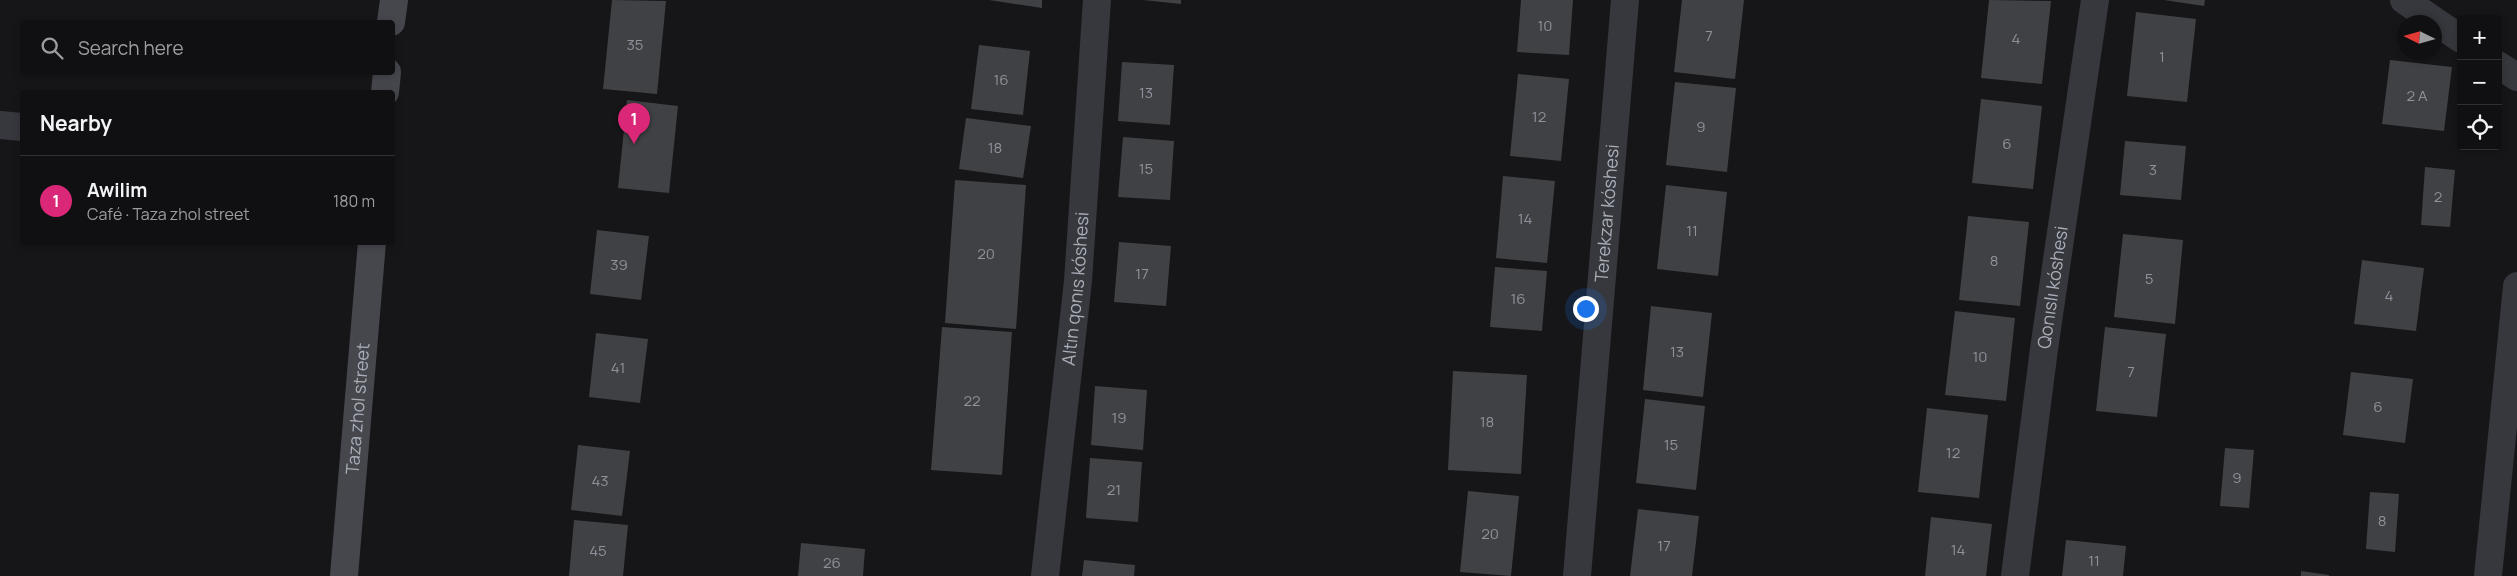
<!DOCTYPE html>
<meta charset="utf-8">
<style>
:root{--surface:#101012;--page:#1e1e20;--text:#f1f3f6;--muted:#9c9d9f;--line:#303032;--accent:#db2777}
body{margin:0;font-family:Manrope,sans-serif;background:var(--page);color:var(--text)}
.controls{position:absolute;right:15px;top:15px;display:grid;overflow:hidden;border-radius:5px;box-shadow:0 2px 8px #0003}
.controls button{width:45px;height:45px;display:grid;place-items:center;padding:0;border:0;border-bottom:1px solid var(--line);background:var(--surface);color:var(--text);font:25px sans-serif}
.compass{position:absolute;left:2397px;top:15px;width:45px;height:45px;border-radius:50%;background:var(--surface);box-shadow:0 2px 8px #0003;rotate:275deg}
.you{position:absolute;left:1585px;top:308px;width:18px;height:18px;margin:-12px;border:4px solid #fff;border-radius:50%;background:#1a73e8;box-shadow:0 0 0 8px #1a73e833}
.badge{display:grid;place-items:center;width:32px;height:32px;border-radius:50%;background:var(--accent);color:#fff;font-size:16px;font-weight:700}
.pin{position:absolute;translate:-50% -41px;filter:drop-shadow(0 1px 2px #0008)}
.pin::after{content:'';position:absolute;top:26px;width:18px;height:15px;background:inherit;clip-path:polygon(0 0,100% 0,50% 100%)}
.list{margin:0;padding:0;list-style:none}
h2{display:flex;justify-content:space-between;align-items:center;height:65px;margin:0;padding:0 20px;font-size:21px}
h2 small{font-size:16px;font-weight:400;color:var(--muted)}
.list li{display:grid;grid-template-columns:32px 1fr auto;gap:15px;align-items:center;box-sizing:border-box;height:90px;padding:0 20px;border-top:1px solid var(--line)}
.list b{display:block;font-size:19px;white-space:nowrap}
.list p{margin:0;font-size:16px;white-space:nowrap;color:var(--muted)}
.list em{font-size:16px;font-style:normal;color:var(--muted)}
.icon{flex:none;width:28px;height:28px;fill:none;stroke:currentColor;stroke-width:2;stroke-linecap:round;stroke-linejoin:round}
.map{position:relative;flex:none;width:2517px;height:576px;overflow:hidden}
.search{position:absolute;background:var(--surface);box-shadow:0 2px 8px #0003;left:20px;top:20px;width:375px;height:55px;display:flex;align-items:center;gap:12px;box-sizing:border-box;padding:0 18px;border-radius:5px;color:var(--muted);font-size:19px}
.panel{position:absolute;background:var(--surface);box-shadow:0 2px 8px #0003;left:20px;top:90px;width:375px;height:155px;border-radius:5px}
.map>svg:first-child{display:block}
</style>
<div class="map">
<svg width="2517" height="576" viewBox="0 0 2517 576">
<rect width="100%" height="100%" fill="#161618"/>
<g fill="#404145">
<path d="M612 0 666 1 657 94 603 89Z"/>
<path d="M989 0H1042V8Z"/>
<path d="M1143 0H1181V4Z"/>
<path d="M1521 0H1573L1569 55 1517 52Z"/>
<path d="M1682 0H1744L1735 79 1674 72Z"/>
<path d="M1989 0 2051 1 2042 84 1981 78Z"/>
<path d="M2164 0H2205L2204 6Z"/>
<path d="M2136 12 2196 19 2187 102 2127 96Z"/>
<path d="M979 45 1030 51 1023 115 971 109Z"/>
<path d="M2390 60 2452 67 2444 131 2382 124Z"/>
<path d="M1122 62 1174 65 1170 125 1118 121Z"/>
<path d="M1518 74 1569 79 1561 161 1510 156Z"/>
<path d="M1675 82 1736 88 1727 172 1666 165Z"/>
<path d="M1981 99 2042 106 2033 189 1972 183Z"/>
<path d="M627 100 678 106 669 193 618 188Z"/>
<path d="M966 118 1031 126 1023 178 959 169Z"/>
<path d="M1123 137 1174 141 1170 200 1118 197Z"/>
<path d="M2125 141 2186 146 2181 200 2120 195Z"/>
<path d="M2425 167 2455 170 2450 227 2421 225Z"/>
<path d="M1503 176 1555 181 1547 263 1496 258Z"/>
<path d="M955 180 1026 185 1016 329 945 323Z"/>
<path d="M1666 185 1727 192 1718 276 1657 269Z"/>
<path d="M1968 216 2029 222 2020 306 1959 300Z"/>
<path d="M597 230 649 236 641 300 590 294Z"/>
<path d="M2123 234 2183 240 2175 324 2114 317Z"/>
<path d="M1119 242 1171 246 1166 306 1114 302Z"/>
<path d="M2362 260 2424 268 2416 331 2354 324Z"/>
<path d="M1495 267 1547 271 1542 331 1490 327Z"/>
<path d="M1651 306 1712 313 1703 397 1643 390Z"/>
<path d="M1955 311 2015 318 2006 401 1945 395Z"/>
<path d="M942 327 1012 332 1002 475 931 470Z"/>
<path d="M2105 327 2166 334 2157 417 2096 411Z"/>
<path d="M596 333 648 339 640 403 589 397Z"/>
<path d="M1453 371 1527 375 1521 474 1448 470Z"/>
<path d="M2351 372 2413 379 2405 443 2343 435Z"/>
<path d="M1095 386 1147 390 1143 450 1091 445Z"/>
<path d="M1645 399 1705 406 1696 490 1636 483Z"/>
<path d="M1927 408 1988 415 1979 498 1918 492Z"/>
<path d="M578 445 630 451 622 516 571 510Z"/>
<path d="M2225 448 2254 450 2249 508 2220 506Z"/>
<path d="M1090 458 1142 462 1138 522 1086 518Z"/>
<path d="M1468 491 1519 496 1511 576 1460 572Z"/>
<path d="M2370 492 2399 494 2395 552 2366 549Z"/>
<path d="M1638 509 1699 516 1692 576H1630Z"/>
<path d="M1931 517 1992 524 1986 576H1925Z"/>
<path d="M574 520 628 525 623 576H569Z"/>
<path d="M2066 540 2126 546 2123 576H2062Z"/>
<path d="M801 543 865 549 863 576H798Z"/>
<path d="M1084 560 1135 565 1134 576H1082Z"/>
<path d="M2301 571 2329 575V576H2301Z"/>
</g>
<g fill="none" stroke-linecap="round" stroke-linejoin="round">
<g stroke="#37383d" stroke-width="28">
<path d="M2404 0 2461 39"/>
<path d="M2498 65 2517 77"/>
<path d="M0 125 22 127"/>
<path id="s1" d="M1045 576 1078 281 1097 0"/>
<path id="s2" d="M1577 576 1625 0"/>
<path id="s3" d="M2015 576 2044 349 2095 0"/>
<path d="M2488 576 2517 286"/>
</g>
<g stroke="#45474d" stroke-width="28">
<path d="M391 22 394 0"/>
<path d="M385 92 387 72"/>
<path id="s4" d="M344 576 372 242"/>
</g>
</g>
<g text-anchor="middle" stroke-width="4" stroke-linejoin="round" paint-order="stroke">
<g font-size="15" fill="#8e929b">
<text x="1545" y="31">10</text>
<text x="1709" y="41">7</text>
<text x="2016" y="44">4</text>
<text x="635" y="50">35</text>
<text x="2162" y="62">1</text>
<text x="1001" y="85">16</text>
<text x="1146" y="98">13</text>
<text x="2417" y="101">2 А</text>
<text x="1539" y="122">12</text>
<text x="1701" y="132">9</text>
<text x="2007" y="149">6</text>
<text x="995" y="153">18</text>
<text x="1146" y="174">15</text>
<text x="2153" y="175">3</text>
<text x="2438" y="202">2</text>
<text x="1525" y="224">14</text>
<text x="1692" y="236">11</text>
<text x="986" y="259">20</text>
<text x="1994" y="266">8</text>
<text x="619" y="270">39</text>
<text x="1142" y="279">17</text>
<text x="2149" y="284">5</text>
<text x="2389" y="301">4</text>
<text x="1518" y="304">16</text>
<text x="1677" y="357">13</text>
<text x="1980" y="362">10</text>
<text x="618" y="373">41</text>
<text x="2131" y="377">7</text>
<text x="972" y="406">22</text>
<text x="2378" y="412">6</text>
<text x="1119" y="423">19</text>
<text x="1487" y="427">18</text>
<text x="1671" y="450">15</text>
<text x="1953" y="458">12</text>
<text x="2237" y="483">9</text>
<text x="600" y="486">43</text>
<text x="1114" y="495">21</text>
<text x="2382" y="526">8</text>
<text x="1490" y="539">20</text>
<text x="1664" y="551">17</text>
<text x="1958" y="555">14</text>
<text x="598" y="556">45</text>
<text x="2094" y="566">11</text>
<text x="832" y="568">26</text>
</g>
<g font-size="18" fill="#a8adb8" stroke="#111113">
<text dy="6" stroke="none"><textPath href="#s2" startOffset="364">Terekzar kóshesi</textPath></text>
<text dy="6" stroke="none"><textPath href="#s1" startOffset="289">Altın qonıs kóshesi</textPath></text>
<text dy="6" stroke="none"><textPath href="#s3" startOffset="291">Qonıslı kóshesi</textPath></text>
<text dy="6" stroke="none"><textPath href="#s4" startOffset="168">Taza zhol street</textPath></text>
</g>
</g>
</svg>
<div class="controls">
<button>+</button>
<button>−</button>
<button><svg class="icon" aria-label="locate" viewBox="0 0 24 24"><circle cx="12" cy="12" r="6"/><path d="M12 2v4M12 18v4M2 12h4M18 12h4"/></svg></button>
</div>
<svg class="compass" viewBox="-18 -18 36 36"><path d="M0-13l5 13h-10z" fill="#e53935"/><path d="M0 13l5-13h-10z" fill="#9c9d9f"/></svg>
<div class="you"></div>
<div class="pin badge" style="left:634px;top:144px">1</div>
<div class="search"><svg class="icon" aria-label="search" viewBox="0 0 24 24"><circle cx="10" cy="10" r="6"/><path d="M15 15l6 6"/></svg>Search here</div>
<section class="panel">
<h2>Nearby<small></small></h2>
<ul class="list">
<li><span class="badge">1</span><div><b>Awilim</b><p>Café · Taza zhol street</p></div><em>180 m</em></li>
</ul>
</section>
</div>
